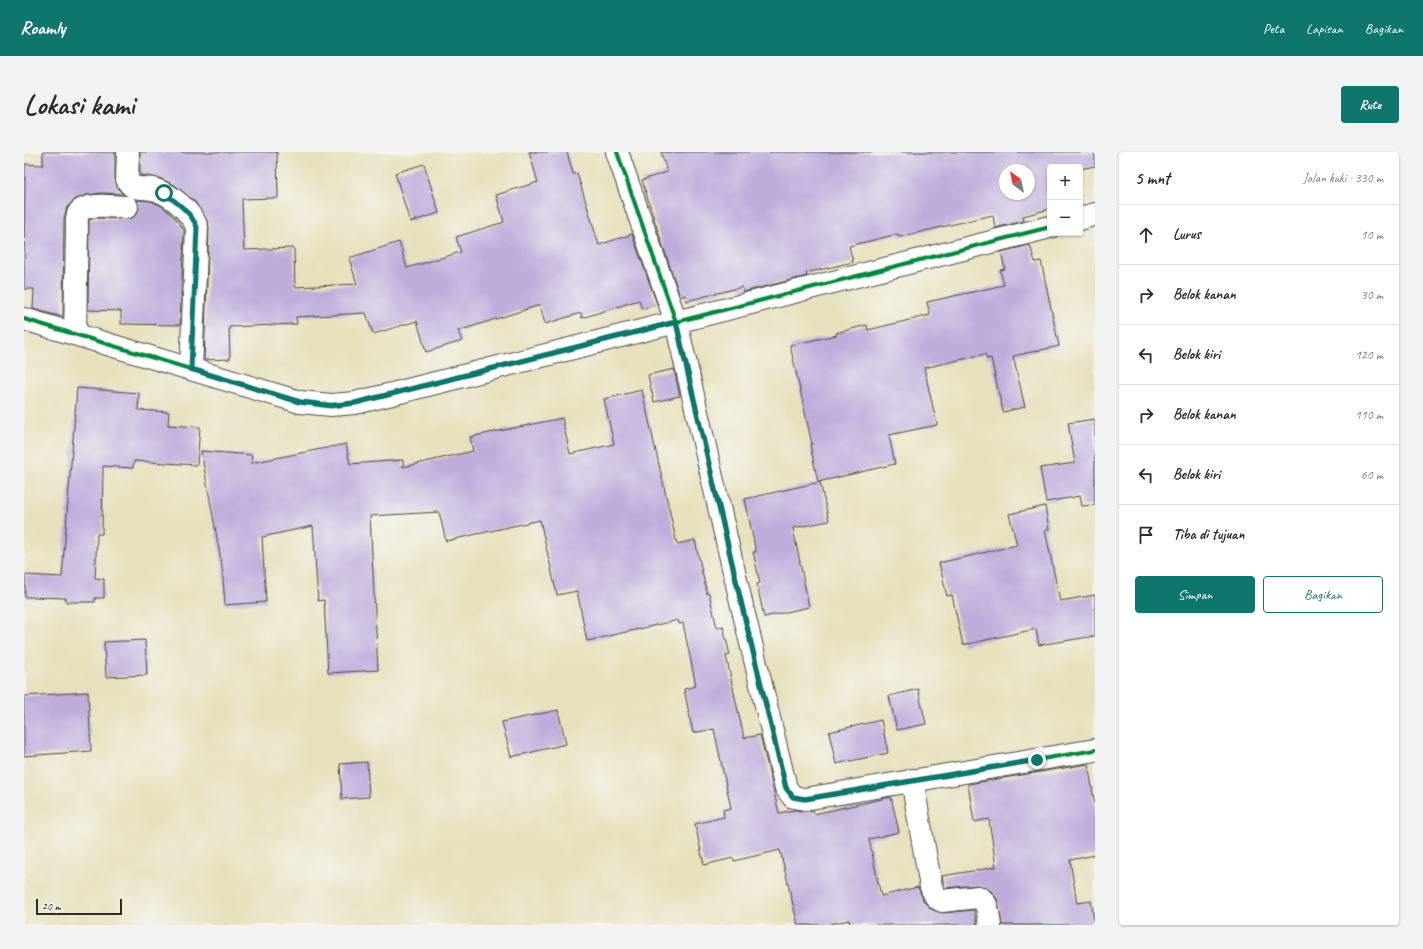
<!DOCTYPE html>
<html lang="id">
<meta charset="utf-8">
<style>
:root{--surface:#fff;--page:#f2f2f3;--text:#2b2b33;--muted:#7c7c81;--line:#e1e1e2;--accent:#0f766e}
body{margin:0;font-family:Caveat,sans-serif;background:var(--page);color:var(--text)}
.controls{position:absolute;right:12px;top:12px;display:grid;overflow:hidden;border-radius:4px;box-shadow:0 1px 3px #0004}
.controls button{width:36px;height:36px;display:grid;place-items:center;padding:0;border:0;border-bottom:1px solid var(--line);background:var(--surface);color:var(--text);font:20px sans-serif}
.compass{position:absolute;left:975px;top:12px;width:36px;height:36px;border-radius:50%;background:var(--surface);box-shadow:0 1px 3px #0004;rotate:327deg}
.scale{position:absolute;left:12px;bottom:10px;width:86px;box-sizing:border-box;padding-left:4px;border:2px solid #2b2b2b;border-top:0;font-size:11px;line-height:14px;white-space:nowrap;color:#2b2b2b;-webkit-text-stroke:3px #f6f6f2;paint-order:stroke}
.stop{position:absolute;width:12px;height:12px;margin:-9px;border:3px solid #0f766e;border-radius:50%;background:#fff}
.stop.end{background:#0f766e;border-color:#fff;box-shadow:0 1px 4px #0008}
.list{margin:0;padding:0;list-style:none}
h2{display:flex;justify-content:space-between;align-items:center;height:52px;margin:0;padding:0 16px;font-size:17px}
h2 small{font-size:13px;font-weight:400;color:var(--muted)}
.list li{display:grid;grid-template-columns:26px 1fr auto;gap:12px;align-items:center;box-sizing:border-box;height:60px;padding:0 16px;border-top:1px solid var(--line)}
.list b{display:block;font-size:15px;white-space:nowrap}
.list em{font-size:13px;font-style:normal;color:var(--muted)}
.actions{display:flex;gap:8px;padding:12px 16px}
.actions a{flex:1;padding:9px 0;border:1px solid var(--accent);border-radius:4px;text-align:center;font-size:14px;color:var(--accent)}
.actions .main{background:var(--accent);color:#fff}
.icon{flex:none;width:22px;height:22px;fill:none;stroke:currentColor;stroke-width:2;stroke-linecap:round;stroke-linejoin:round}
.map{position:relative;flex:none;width:1071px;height:773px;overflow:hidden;border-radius:4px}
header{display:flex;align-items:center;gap:24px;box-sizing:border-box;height:56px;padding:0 20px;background:var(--accent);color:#fff}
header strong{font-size:19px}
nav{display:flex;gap:22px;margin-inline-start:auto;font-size:14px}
.intro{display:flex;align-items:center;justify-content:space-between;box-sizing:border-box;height:96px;padding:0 24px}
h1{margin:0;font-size:28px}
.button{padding:10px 18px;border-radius:4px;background:var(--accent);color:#fff;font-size:14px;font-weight:700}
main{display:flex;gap:24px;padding:0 24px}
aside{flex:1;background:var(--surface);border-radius:4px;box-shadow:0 1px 3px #0004}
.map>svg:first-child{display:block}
</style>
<header>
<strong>Roamly</strong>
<nav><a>Peta</a><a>Lapisan</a><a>Bagikan</a></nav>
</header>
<div class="intro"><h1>Lokasi kami</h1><a class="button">Rute</a></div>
<main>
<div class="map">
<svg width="1071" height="773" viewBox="0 0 1071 773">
<rect width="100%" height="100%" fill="#f6f6f2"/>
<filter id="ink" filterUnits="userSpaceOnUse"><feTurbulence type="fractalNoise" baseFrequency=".025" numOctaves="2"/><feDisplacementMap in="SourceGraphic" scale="8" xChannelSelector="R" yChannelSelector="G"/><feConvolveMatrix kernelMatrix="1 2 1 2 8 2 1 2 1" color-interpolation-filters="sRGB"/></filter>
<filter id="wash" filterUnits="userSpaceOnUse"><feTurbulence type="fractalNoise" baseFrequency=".012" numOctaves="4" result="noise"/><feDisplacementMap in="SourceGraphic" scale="16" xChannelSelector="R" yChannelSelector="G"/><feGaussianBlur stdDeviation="0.9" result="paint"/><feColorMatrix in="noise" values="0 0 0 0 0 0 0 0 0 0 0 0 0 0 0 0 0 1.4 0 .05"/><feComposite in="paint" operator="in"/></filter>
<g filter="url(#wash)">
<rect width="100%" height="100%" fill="#e7e0bc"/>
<g id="blocks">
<g fill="#beaddb" fill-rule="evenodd">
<path d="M19 0H91V27L94 37 99 42 78 41 63 43 52 47 43 55 40 67 39 165 9 157 10 137H0L1 12 19 13Z"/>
<path d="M116 0H253L254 46 218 47 220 98 270 96 271 135 333 132 325 106 375 90 383 116 437 100 432 85 480 70 472 43 514 30 505 0H543L549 22 553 21 575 93 608 82 633 152 618 157 615 148 558 166 557 161 521 172 516 153 434 179 438 189 402 200 393 169 349 182 342 161 272 165 273 172 205 175 206 207 180 208 185 76 184 70 171 50 151 33 135 26 116 23Z"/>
<path d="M637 0H1071V14L1056 17V15H1026V57L999 64 1000 69 971 76 969 63 875 85 874 82 825 94 829 110 782 121 783 124 719 140 718 135 662 149 661 143 656 145 632 73 618 28 643 20ZM981 18H1005V42H981Z"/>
<path d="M400 12 415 61 386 70 371 21Z"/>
<path d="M113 48 126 49 138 54 152 67 160 78 156 173 97 172V159L64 158 65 68 72 66 103 67 108 66 113 62 115 56Z"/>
<path d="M1006 93 1011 110 1017 109 1035 194 989 204 1001 255 979 260 967 206 963 207 961 202 900 216 913 273 865 283 871 312 794 330 786 293 788 292 766 193 813 183 812 181 843 173 844 178 906 163 903 150 980 133 976 118 981 117 977 100Z"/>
<path d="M650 217 656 244 630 250 624 223Z"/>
<path d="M53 236 115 241 114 258 145 260 144 273 176 275 173 313 110 309 109 316 79 314 78 382H73L71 426 80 427V446H71V450H42V446L1 445V423L38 425Z"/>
<path d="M618 238 653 392 671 388 683 442 685 441 693 476 699 474 706 503 702 504 720 586 736 583 755 661 771 658 779 659 789 658 790 662 867 645 875 680 845 687 857 744 894 735 900 750 909 758 919 761 950 758 953 773H826L825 768 801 773H774L756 698 710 709 709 706 680 713 671 672 700 665 699 658 707 656 690 577 669 581 660 537 672 534 659 471 655 472 654 468 563 489 553 439 533 443 516 368 422 389 415 360 346 364 354 518 304 521 300 448 294 449 289 374 238 385 242 450 201 453 198 414 177 299 228 303 227 311 322 292 326 312 379 308V315L449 299 446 285 538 266 546 302 590 292 580 247Z"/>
<path d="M1071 267V353L1058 354 1056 344 1022 350 1016 316 1051 311 1044 271Z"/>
<path d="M796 330 805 369 769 376 785 455 740 465 733 432 736 431 729 400H732L721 347Z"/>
<path d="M1021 354 1025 377 1021 378 1036 449 1071 443V484L1015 493 1012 477 939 493 928 443 923 444 915 411 993 393 985 362Z"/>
<path d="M121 488 123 523 82 525 80 490Z"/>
<path d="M894 537 902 572 873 578 865 544Z"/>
<path d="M64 540 67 599 0 604V544Z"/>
<path d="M534 558 542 592 487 605 478 570Z"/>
<path d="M857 568 864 601 812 612 805 580Z"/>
<path d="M343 610 345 645 318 647 316 612Z"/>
<path d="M1064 612 1071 653V703L1046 708 1053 751 1067 749 1071 773H978L974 749 969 741 964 737 953 733 921 736 918 724 972 715 965 667 950 670 944 632Z"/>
</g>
</g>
</g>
<g filter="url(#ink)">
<use href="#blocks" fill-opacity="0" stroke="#474641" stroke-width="1"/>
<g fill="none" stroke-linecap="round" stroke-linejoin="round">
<defs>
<g id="street">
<path d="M104 0 103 27C107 40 122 34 132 38 148 43 167 60 173 75L167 217"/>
<path d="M593 0 652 170 718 454 762 636 769 645 781 647 1071 598"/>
<path d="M1056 67 1071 62"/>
<path d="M0 167 276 250 307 253 331 251 368 242 1026 75"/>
<path d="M51 182 53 76C53 70 52 64 55 60 64 50 91 55 103 55"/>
<path d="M888 628 907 735C910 742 911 746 918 749L954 745C965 750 964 762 966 773"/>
</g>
</defs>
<use href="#street" stroke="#474641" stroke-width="24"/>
<use href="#street" stroke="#fff" stroke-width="22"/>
<defs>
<g id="cycleway">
<path d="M593 0 652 170 718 454 762 636 769 645 781 647 1071 598"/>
<path d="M0 167 276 250 307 253 331 251 368 242 1026 75"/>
</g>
</defs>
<use href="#cycleway" stroke="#f6f6f2" stroke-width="6"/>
<use href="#cycleway" stroke="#00873e" stroke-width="4"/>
</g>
</g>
<g fill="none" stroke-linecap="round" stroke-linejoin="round" filter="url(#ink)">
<path stroke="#0f766e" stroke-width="5" d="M140 41C153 51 166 59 173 75L167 217 276 250 307 254 331 251 652 170 718 454 762 636 769 645 781 647 1013 608"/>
</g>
</svg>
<div class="controls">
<button>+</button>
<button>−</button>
</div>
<svg class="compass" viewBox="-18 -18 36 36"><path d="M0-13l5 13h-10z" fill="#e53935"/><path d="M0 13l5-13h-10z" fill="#7c7c81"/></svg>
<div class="scale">20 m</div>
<div class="stop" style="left:140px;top:41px"></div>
<div class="stop end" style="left:1013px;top:608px"></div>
</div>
<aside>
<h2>5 mnt<small>Jalan kaki · 330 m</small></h2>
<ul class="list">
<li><svg class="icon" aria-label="ahead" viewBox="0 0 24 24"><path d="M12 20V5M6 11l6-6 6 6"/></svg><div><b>Lurus</b></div><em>10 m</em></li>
<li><svg class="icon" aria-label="right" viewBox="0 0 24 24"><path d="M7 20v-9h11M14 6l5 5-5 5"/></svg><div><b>Belok kanan</b></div><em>30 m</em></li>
<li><svg class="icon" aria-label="left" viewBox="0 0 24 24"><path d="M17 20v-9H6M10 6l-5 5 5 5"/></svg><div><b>Belok kiri</b></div><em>120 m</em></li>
<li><svg class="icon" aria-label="right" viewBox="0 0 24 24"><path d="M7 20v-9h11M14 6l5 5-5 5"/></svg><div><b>Belok kanan</b></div><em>110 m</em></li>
<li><svg class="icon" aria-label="left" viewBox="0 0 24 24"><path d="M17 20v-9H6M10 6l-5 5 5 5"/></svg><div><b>Belok kiri</b></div><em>60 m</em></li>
<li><svg class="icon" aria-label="arrive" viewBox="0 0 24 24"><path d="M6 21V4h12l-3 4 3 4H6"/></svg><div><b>Tiba di tujuan</b></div></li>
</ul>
<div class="actions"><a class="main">Simpan</a><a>Bagikan</a></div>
</aside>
</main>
